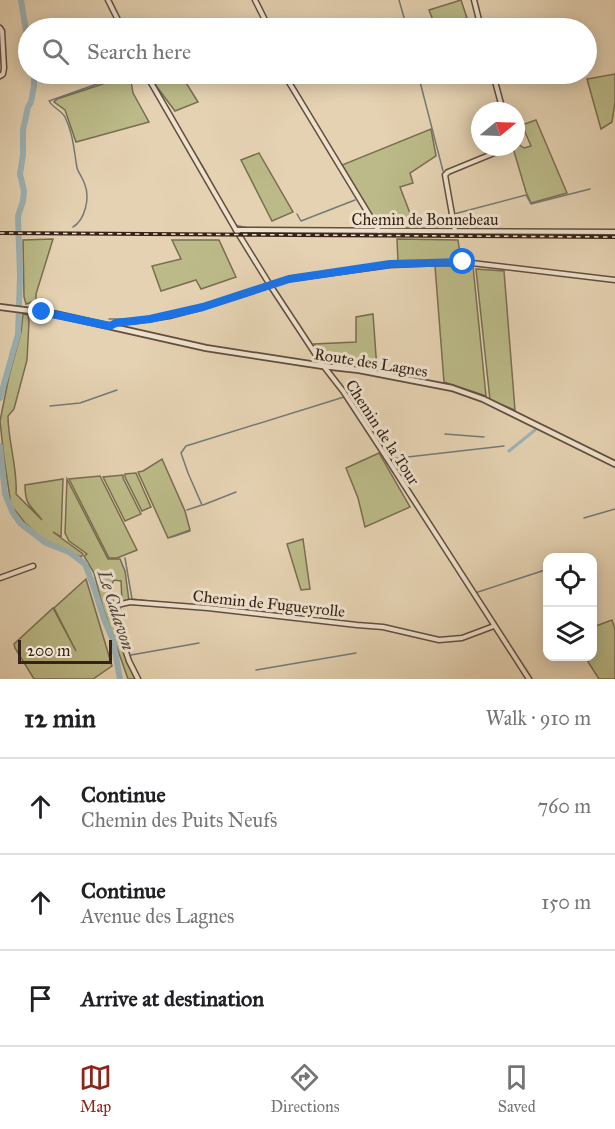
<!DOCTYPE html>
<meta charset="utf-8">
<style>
:root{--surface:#fff;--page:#f2f2f2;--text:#202124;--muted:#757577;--line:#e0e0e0;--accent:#8f2418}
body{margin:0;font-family:"IM FELL Great Primer",serif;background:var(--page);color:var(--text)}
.controls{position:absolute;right:18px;bottom:18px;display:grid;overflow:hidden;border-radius:12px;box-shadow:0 3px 15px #0003}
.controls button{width:54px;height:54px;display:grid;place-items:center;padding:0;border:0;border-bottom:2px solid var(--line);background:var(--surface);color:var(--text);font:30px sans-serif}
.compass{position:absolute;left:471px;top:102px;width:54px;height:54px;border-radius:50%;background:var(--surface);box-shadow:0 3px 15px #0003;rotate:71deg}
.scale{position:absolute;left:18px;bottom:15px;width:94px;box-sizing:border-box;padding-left:6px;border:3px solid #362218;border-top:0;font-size:16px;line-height:21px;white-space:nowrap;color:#362218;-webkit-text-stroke:4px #eee2cd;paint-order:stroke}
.stop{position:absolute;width:18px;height:18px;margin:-14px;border:4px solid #1a73e8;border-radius:50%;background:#fff}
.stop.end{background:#1a73e8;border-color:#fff;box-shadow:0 2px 6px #0008}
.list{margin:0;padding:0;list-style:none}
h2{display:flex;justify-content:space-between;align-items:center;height:78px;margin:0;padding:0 24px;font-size:26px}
h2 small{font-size:20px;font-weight:400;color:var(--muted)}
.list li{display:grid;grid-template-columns:39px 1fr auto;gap:18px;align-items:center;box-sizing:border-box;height:96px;padding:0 24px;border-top:2px solid var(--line)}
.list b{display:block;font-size:22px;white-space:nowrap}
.list p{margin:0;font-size:20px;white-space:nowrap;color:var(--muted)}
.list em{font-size:20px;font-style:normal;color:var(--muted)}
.icon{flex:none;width:33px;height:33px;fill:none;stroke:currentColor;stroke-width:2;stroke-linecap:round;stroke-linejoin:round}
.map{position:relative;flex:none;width:615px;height:679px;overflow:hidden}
.search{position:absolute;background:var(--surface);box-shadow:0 3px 15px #0003;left:18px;right:18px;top:18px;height:66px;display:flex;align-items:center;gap:15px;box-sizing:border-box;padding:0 21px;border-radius:33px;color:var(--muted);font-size:22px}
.sheet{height:366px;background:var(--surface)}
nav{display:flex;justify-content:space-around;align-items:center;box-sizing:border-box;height:84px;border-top:2px solid var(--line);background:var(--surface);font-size:16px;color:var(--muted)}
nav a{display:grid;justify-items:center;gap:3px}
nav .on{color:var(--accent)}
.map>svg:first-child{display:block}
</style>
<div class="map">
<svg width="615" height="679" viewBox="0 0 615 679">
<rect width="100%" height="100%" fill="#e5d2b2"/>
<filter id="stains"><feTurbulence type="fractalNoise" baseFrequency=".00333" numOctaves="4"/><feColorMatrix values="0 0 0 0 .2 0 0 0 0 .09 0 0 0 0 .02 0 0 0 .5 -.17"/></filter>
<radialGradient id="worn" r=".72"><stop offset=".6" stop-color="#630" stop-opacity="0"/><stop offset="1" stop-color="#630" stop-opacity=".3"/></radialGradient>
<g fill="#bbba88" stroke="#786e50" stroke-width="1.5">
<path d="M461 0 467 18 458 21 461 28H436L429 10Z"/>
<path d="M150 74H189L184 76 183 78 198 102 175 111 157 87Z"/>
<path d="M615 74V102L612 122 601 129 587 79Z"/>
<path d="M130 75 133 93 149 122 76 142 65 110 54 102 57 99Z"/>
<path d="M536 120 567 193 531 203 526 192 513 148 518 144 524 148 531 146 522 125Z"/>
<path d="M431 129 436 156 410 173 413 183 400 187 416 229 380 230 342 165Z"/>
<path d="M259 153 293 212 272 221 241 160Z"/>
<path d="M53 239 36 294V301L26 304 24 297 23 240Z"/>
<path d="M397 239 458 240 461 260 398 262Z"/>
<path d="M172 240H219L236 277 201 289 196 280 161 291 152 266 181 259Z"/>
<path d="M435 266H473L486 396 444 382Z"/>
<path d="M476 269 504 271 515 410 490 400Z"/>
<path d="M23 314 28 315 29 321 27 360 14 409 8 416C8 442 18 469 16 494L42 520C31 505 25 506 25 485L63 479 61 537 53 532 83 554 81 557 44 540 25 523 11 505 4 458 0 421 9 376 21 332Z"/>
<path d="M373 314 377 370 326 363 314 344 356 342V317Z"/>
<path d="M379 453 410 507 365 527 358 498 346 468Z"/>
<path d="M162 459 185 511 190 530 168 538 138 472 143 471Z"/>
<path d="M136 473 151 507 142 511 125 477V474Z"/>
<path d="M123 475V478L141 514 125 521 103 477Z"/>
<path d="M100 476 137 550 117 558H109L69 479Z"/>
<path d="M67 479 108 559H120L125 571 129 601H122L121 581 114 580 112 584 114 606 123 650 136 679H128L103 608 94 573 84 556 87 554 69 541 65 533Z"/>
<path d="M303 539 310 589 301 590 287 544Z"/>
<path d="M86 579 112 666 93 679H34L15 648 14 644 53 608 76 651 54 608Z"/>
<path d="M612 620 615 629V679H599L585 657 592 656 593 627Z"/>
</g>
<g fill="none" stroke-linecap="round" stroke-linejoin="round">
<g stroke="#737a78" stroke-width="1.5">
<path d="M111 0 120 20"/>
<path d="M399 0 407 28"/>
<path d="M325 28 336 24 338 28"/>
<path d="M418 74 443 171"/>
<path d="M169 111 206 172 219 197"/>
<path d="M297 214 301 221 355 200"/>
<path d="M454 214 526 195 531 204 590 189"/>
<path d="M235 225 248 228"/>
<path d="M73 227C85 220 90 198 85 185 83 178 79 174 77 168 74 150 73 133 65 117 61 110 53 108 49 101L125 74"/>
<path d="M109 319H137L164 314"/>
<path d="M50 406 80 403 117 390"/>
<path d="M445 434 484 437"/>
<path d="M390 459 504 446"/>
<path d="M203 505 236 492"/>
<path d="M187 510 202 505 188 473 181 453 186 446 344 397"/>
<path d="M584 518 615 509"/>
<path d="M172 537 190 531"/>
<path d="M125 558 132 599 168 603"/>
<path d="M475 593 548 569"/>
<path d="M126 604 187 608"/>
<path d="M126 642 128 652"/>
<path d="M131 655 199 643"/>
<path d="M256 670 356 653"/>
</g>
<path stroke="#9cb4b8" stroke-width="3" d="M509 451 535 430"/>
<g stroke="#9cb4b8" stroke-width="6">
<path d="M21 0 28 43"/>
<path d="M0 398 18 334 20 276 18 216 23 201 24 191 20 174 23 155V130L28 107 31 102 34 86V74"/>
<path d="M0 446 5 494 13 513 20 523 46 543 69 552 85 564 93 585 104 619 113 640 120 679"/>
</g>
<defs>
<g id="minor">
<path d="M108 0 122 28"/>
<path d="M255 0 269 28"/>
<path d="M474 0 481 28"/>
<path d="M0 28 2 31 4 68 3 74 0 76"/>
<path d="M146 74 236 230 270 285 322 364 343 391 381 449 529 679"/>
<path d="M284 74 379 231"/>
<path d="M493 74 503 111"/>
<path d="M236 230 615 232"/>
<path d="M455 231 445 175 448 172 509 147"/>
<path d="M110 326 116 323 124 322 136 321 169 316 203 307 289 279 390 265 463 262 615 280"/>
<path d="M0 578 33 566"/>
<path d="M138 679 129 661 125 649 117 607V605L130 602 208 608 357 625 383 627 439 640 462 638 494 626"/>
</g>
<path id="tertiary" d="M0 307 55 314 206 348 323 366 359 370 452 388 483 399 615 464"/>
</defs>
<use href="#minor" stroke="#624e3e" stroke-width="7"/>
<use href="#tertiary" stroke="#624e3e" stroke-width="8"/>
<use href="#minor" stroke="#eee2cd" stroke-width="4"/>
<use href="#tertiary" stroke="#eee2cd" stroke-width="4.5"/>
<defs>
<path id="rail" d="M0 233 615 237"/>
</defs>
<use href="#rail" stroke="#362218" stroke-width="4"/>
<use href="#rail" stroke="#eee2cd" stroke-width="1.5" stroke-dasharray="4.5" stroke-linecap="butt"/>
</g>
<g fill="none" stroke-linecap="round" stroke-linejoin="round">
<path stroke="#1a73e8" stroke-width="8" d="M42 312 110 326 116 323 124 322 150 319 203 307 289 279 390 264 463 262"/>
</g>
<g text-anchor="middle" stroke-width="6" stroke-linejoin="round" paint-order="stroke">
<g font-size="16" fill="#362218" stroke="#eee2cd">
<text x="425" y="225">Chemin de Bonnebeau</text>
<text transform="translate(371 362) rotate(9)" y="6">Route des Lagnes</text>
<text transform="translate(383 432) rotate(57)" y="6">Chemin de la Tour</text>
<text transform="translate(269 603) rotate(6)" y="6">Chemin de Fugueyrolle</text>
</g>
<g font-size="18" font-style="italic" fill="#504640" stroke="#eee2cd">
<text transform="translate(116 610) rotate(72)" y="6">Le Calavon</text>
</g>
</g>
<rect width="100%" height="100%" filter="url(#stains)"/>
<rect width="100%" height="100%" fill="url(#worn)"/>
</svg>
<div class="controls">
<button><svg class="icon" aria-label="locate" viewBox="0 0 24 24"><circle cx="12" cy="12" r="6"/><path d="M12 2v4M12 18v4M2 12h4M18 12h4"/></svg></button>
<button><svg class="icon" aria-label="layers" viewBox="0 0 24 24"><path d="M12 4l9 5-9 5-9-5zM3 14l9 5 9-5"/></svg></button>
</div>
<svg class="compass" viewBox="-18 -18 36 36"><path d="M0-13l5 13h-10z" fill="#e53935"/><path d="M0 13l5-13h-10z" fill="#757577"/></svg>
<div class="scale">200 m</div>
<div class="stop" style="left:463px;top:262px"></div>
<div class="stop end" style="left:42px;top:312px"></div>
<div class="search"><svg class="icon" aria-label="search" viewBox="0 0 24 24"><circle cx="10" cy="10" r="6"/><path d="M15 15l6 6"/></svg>Search here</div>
</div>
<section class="sheet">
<h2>12 min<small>Walk · 910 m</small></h2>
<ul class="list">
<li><svg class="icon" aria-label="ahead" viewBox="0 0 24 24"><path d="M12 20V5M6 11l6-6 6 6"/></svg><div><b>Continue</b><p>Chemin des Puits Neufs</p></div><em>760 m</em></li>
<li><svg class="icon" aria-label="ahead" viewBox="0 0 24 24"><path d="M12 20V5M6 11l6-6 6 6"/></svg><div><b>Continue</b><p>Avenue des Lagnes</p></div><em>150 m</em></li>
<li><svg class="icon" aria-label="arrive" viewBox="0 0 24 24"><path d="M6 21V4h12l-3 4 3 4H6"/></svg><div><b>Arrive at destination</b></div></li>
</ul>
</section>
<nav>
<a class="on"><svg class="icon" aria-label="map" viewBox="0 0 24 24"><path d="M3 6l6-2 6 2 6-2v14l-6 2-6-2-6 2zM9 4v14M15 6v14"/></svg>Map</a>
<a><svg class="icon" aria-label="directions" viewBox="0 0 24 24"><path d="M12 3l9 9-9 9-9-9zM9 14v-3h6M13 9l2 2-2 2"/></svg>Directions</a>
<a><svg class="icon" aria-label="saved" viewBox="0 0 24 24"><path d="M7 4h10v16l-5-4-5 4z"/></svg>Saved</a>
</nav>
